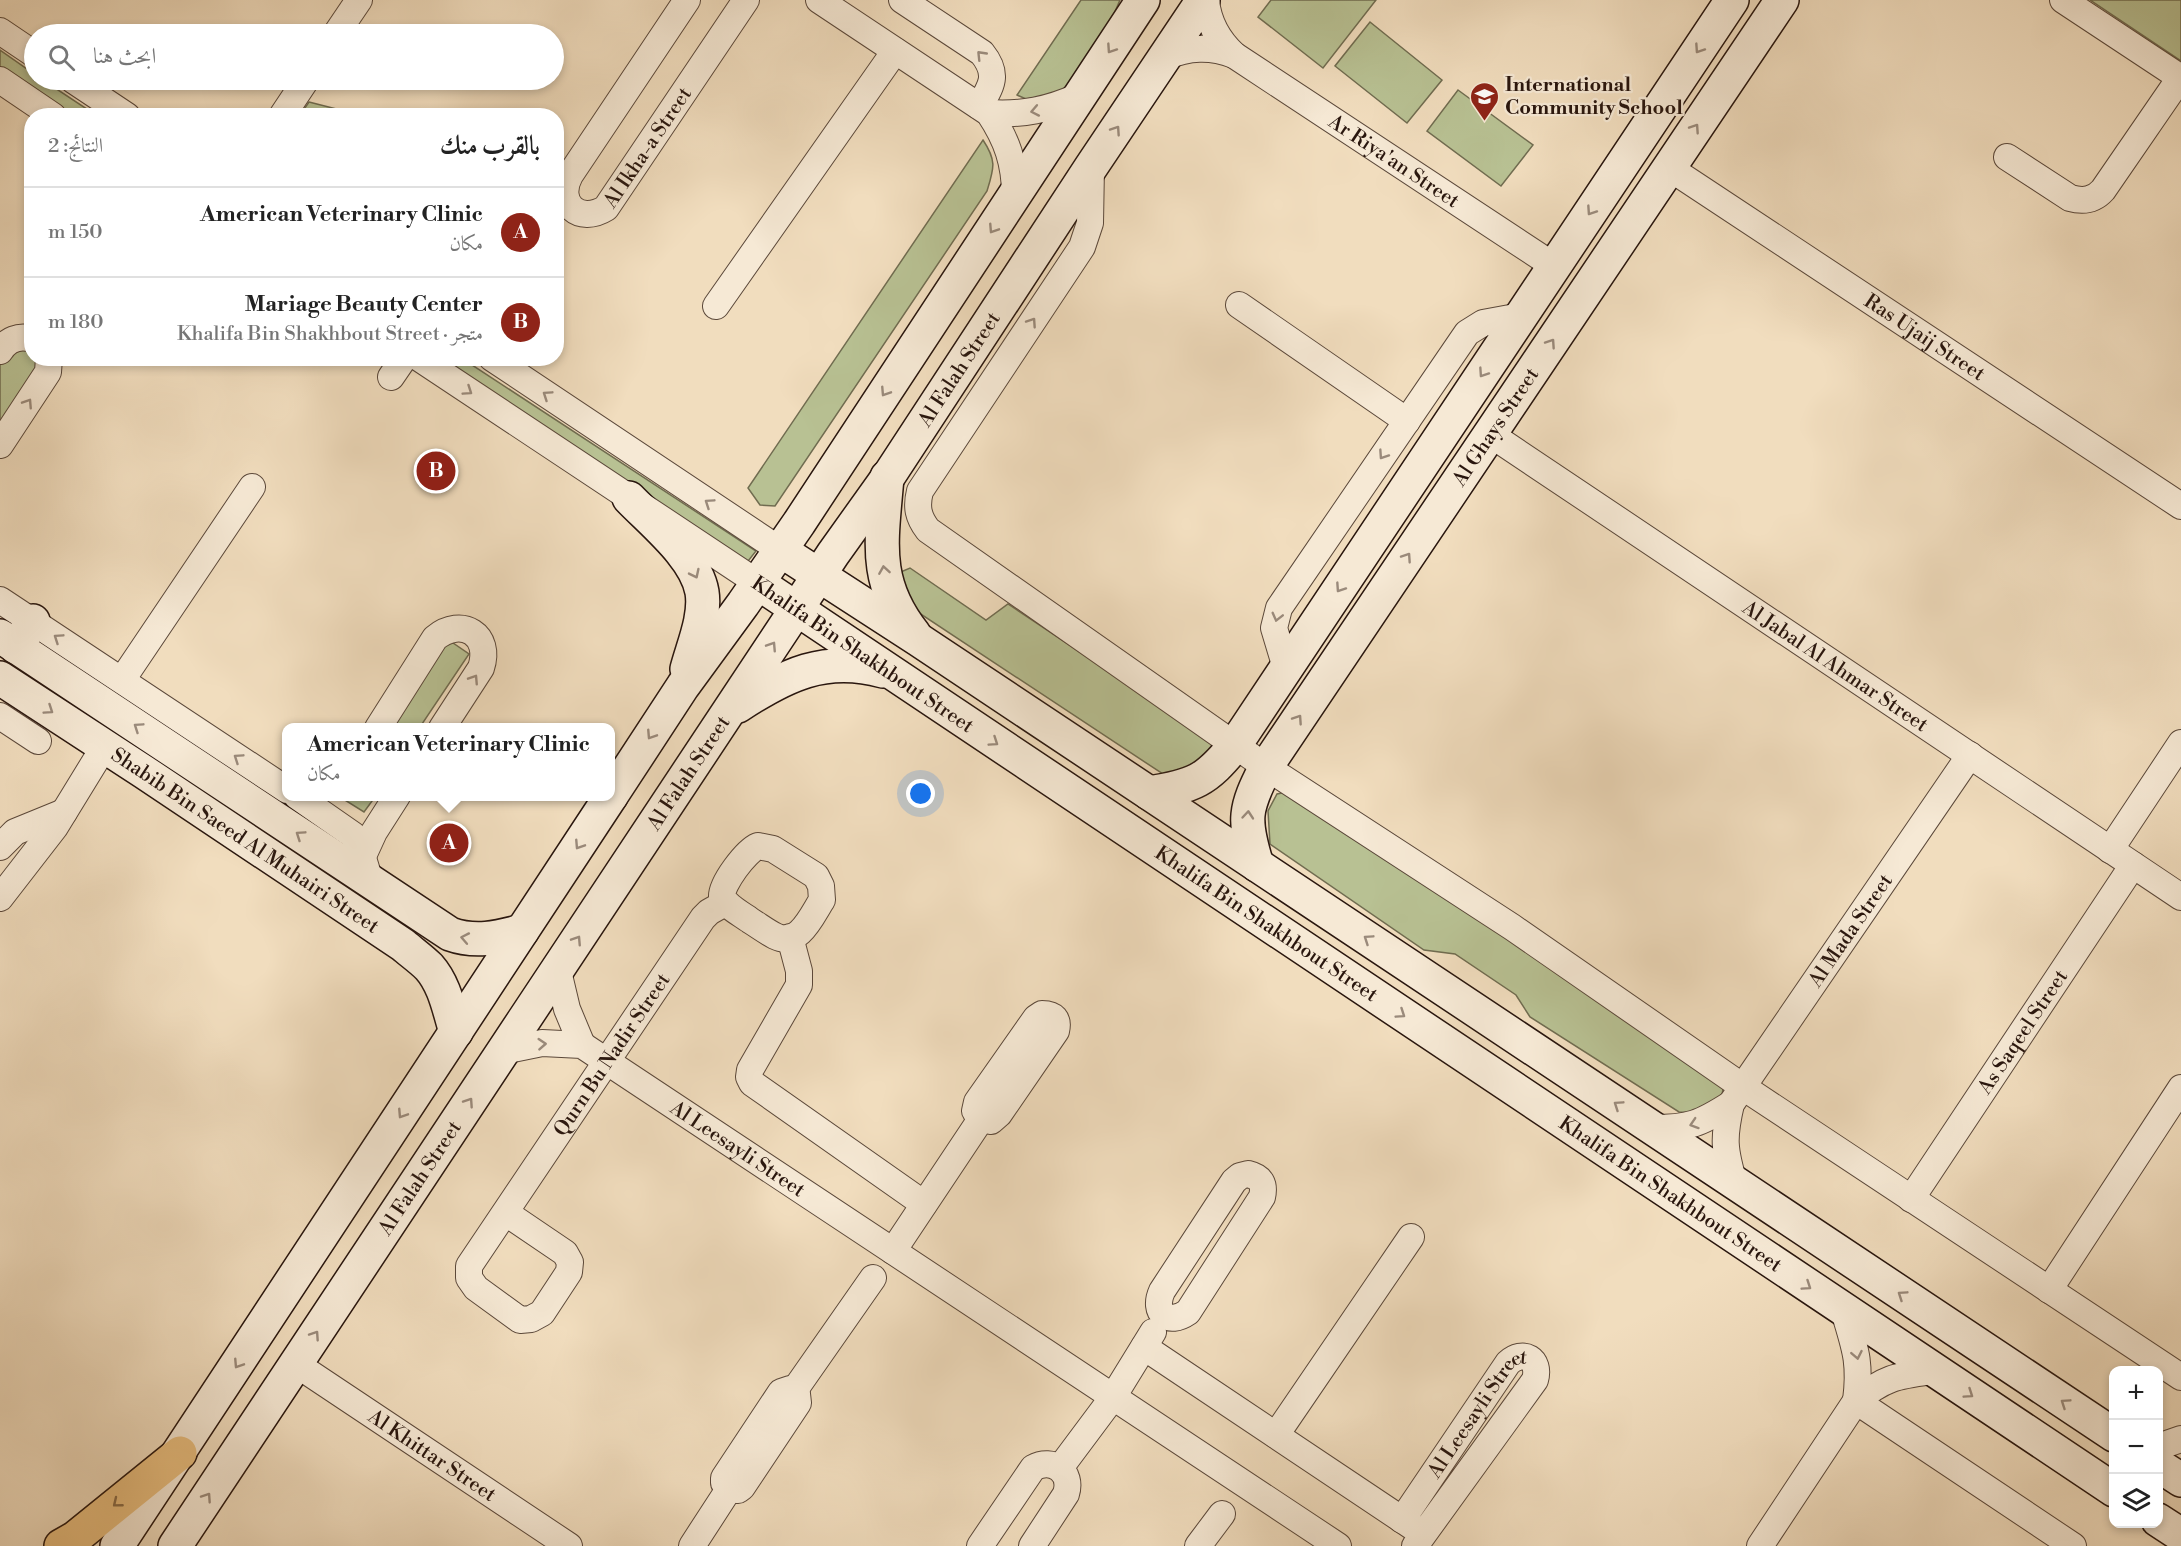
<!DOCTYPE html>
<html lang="ar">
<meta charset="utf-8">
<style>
:root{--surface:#fff;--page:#f6f6f6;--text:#222;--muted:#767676;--line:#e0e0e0;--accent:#8f2418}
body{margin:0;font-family:"Libre Bodoni",Amiri,serif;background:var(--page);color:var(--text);direction:rtl}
.controls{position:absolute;right:18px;bottom:18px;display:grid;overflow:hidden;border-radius:12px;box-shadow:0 3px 9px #0003}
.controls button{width:54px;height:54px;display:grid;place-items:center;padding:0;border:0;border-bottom:2px solid var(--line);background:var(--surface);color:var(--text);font:30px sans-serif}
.you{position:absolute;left:921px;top:794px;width:21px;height:21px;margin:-15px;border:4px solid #fff;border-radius:50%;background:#1a73e8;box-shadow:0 0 0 9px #1a73e833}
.badge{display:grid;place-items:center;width:39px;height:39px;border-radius:50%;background:var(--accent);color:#fff;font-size:20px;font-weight:700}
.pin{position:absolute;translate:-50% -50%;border:3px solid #fff;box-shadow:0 2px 6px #0006}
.popup{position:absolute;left:282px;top:723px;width:333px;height:78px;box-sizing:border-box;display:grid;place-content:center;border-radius:12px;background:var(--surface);filter:drop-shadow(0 2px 4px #0005);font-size:20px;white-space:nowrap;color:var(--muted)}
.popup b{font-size:22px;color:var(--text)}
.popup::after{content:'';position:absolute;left:50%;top:100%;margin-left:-12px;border:12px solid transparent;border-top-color:var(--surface)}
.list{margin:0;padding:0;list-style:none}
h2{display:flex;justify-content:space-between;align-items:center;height:78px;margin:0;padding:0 24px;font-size:26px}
h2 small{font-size:20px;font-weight:400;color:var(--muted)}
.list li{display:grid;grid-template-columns:39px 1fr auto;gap:18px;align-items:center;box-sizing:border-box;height:90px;padding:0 24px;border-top:2px solid var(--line)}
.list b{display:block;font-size:22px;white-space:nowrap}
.list p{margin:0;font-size:20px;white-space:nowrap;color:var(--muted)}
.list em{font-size:20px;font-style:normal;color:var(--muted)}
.icon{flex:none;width:33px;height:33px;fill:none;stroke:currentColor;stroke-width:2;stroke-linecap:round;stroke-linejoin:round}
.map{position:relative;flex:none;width:2181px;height:1546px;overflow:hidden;direction:ltr}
.search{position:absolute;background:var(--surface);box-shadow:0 3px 9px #0003;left:24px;top:24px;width:540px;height:66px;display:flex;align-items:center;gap:15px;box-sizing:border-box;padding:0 21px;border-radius:33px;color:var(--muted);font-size:22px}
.panel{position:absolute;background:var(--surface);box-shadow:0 3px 9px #0003;left:24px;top:108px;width:540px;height:258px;border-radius:24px;direction:rtl}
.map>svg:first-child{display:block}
</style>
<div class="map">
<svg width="2181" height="1546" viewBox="0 0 2181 1546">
<rect width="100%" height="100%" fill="#f1ddbe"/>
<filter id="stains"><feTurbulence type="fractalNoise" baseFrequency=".00333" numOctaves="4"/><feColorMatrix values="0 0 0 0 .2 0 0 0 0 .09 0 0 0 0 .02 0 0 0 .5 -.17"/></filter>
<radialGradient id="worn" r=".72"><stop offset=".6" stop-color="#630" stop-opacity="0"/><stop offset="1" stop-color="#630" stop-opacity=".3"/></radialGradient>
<g fill="#b8c193" stroke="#706c50" stroke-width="1.5">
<path d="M1081 0H1120L1111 21 1069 86 1049 96 1026 99 1017 95Z"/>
<path d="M1271 0H1376L1323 68 1258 17Z"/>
<path d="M2090 0H2181V61Z"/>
<path d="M1370 22 1442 80 1407 123 1335 66Z"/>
<path d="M0 50 34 74V80H43L96 115H65L0 71Z"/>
<path d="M1458 90 1533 145 1501 186 1427 131Z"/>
<path d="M309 102 356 114 300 115Z"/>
<path d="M983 140C997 161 994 168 987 191L775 506 760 505 748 488Z"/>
<path d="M31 344 32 358 46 359 0 427V353Z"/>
<path d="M432 359H463L756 551 745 565Z"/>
<path d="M910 568 986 620 1008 604 1210 739 1215 759 1169 778 904 603 896 574Z"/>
<path d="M437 632 469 654 420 727 374 728Z"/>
<path d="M1287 792 1724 1080 1721 1104 1702 1113 1679 1112 1530 1017 1516 995 1455 954 1424 950 1270 844 1268 811 1277 794Z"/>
<path d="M340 797H375L364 812Z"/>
</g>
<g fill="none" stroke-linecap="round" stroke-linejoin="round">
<defs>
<g id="street">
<path id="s1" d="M687 0 570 175C555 203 579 225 606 208L746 0"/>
<path d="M819 0 989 113C1007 140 1015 163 1015 195"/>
<path d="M902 0 982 53C999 74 992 86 979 106"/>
<path id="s2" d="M1206 0C1208 23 1218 40 1234 55L1554 266"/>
<path d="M2063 0 2181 78"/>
<path d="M0 31 34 54"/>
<path d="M336 34 359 0"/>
<path d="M1165 57C1189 47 1210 46 1234 55"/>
<path d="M0 80 53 116"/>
<path d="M73 80 127 116"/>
<path d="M989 113C1022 115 1049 110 1079 96"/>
<path d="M282 116 306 80"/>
<path d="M2007 157 2070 198C2084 202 2094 200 2103 190L2180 78"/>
<path d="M1091 167 1090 223 1082 247 920 491C916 507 918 517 928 530L1266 767 1512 927 1743 1087 2181 1377"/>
<path id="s3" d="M1668 167 2181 506"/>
<path d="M1239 305 1407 421"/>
<path d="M716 306 895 51"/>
<path d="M0 351C7 340 19 335 32 339"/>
<path d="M419 358 758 583"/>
<path d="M492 358 780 550"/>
<path d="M391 377 404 358"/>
<path id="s4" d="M1490 434 2181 897"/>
<path d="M0 445 48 372 49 358"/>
<path d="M0 600 287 790"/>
<path d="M1286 668 1274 628 1279 608 1467 333 1483 323 1521 316"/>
<path d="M122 680 252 487"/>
<path d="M0 716 38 741"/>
<path d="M378 728 435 638C462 616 492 635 481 668L442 728"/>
<path d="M297 796 353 835 359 845 370 881"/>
<path d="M758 846 773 849 816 876 821 886 822 900C812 915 799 948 775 936 767 932 759 926 751 921 742 914 728 908 722 897 721 884 746 851 758 846Z"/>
<path d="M0 847 15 832 64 812"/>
<path d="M2110 850 2181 743"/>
<path d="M363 856 374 832 397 796"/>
<path d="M0 898 55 827 104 747"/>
<path d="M790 937 799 971V985L750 1070 749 1077 752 1083 924 1204"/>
<path d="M558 971 567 1009 582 1045"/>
<path d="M1042 1014C1054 1014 1059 1019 1056 1031L999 1114 991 1121 981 1119 975 1111 977 1102 1036 1018Z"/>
<path id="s5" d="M503 1051 542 1043 582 1045 1338 1546"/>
<path d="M1653 1128C1689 1128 1700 1124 1731 1104"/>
<path d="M1248 1174C1261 1177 1265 1184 1262 1197L1188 1312C1168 1326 1152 1313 1162 1291L1234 1181 1240 1176Z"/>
<path id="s6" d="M1734 1183C1724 1149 1723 1138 1731 1104L1970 755"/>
<path id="s7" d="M1911 1199 2133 865"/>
<path id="s8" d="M506 1213 565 1253 570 1262 569 1272 542 1313 531 1319 520 1320 476 1288 469 1278V1266L703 918 709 912 725 903"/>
<path d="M893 1251 981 1119"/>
<path d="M2049 1290 2181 1088"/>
<path d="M1844 1311C1855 1348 1861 1362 1856 1401"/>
<path d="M1144 1347 1416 1529"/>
<path id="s9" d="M296 1364 569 1546"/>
<path d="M790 1389 797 1394 798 1403 742 1487 738 1490 729 1489 724 1483V1478L781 1392Z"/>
<path d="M794 1391 873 1278"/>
<path d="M1856 1401 2073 1546"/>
<path d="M1276 1435 1411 1237"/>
<path d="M2158 1447 2181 1439"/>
<path d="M1060 1468 1113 1397 1153 1332"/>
<path id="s10" d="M1402 1520 1508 1363C1523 1349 1541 1359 1535 1380L1415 1546"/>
<path d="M692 1546 729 1489"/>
<path d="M980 1546 1033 1468C1053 1457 1073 1472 1066 1494L1032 1546"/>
<path d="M1198 1546 1222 1514"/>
<path d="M1760 1546 1856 1401C1885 1377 1897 1376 1933 1371"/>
</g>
<g id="secondary">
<path d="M887 477C882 540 872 581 914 634"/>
<path d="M629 498C653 523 696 557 702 592 706 617 693 646 687 669"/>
<path d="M780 550 919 640 2114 1435"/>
<path id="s11" d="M758 583 2114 1490"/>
<path d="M0 636 450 934C475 943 497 938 522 931"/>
<path d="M16 647 33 621"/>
<path id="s12" d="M0 678 144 772 403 945C411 952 421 959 429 967 445 985 449 1010 456 1032"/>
<path d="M738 706C785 675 825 655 883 671"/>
<path d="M1149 793C1194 786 1206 781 1235 745L1732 0"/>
<path d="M611 796 683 686 743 604 799 523 1143 0"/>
<path id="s13" d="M1257 865C1243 820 1244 809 1266 767L1782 0"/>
<path d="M2158 1465 2181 1480"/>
<path d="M2158 1520 2181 1535"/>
<path d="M117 1546 611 796"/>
<path id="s14" d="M175 1546 833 554 888 477 1091 167 1203 0"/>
</g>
<path id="highway" d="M61 1546 75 1538 180 1453"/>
</defs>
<use href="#street" stroke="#5b483a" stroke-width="28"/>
<use href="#secondary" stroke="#29160e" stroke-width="36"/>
<use href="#highway" stroke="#29160e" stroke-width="36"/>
<use href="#street" stroke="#f6e9d5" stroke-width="26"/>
<use href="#secondary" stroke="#f6e9d5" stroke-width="33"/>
<use href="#highway" stroke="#e8be7f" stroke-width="33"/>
</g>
<defs><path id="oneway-chevron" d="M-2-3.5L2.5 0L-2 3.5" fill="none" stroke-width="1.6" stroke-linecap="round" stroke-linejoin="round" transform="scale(1.5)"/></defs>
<g stroke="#9a8a7b">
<use href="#oneway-chevron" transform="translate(1111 49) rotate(124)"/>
<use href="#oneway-chevron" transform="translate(1699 49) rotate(124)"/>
<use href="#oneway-chevron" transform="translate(981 55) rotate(-134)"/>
<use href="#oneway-chevron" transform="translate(1035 111) rotate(169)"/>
<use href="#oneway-chevron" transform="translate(1695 128) rotate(-56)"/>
<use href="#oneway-chevron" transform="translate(1116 130) rotate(-56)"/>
<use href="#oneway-chevron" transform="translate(1591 211) rotate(124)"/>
<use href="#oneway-chevron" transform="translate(993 229) rotate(123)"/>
<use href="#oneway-chevron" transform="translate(1032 322) rotate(-56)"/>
<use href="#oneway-chevron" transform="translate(1551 343) rotate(-56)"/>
<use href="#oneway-chevron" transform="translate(1483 373) rotate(124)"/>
<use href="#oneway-chevron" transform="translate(468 391) rotate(34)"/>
<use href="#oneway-chevron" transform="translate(885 392) rotate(123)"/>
<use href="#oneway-chevron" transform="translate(547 395) rotate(-146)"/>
<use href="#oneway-chevron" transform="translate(28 403) rotate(-57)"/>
<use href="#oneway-chevron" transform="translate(1383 455) rotate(124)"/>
<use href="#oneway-chevron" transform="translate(709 503) rotate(-146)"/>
<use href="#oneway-chevron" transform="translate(1407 557) rotate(-56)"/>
<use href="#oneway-chevron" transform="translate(884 570) rotate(-99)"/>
<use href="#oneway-chevron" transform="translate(695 574) rotate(64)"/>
<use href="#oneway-chevron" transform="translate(1340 588) rotate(124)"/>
<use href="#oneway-chevron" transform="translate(1277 617) rotate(104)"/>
<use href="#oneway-chevron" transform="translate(58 638) rotate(-146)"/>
<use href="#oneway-chevron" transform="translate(772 646) rotate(-57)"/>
<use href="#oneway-chevron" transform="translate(474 679) rotate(-57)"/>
<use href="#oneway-chevron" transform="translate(49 710) rotate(34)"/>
<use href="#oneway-chevron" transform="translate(1298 719) rotate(-56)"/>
<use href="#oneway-chevron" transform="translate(138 727) rotate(-146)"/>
<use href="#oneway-chevron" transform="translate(651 735) rotate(123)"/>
<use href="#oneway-chevron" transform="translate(994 742) rotate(34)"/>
<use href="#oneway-chevron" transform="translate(238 758) rotate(-146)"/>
<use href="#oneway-chevron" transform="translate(1248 815) rotate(-85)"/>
<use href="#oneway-chevron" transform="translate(300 835) rotate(-146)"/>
<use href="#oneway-chevron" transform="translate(579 845) rotate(123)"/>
<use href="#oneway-chevron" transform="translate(465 938) rotate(-169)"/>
<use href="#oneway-chevron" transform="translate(1368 939) rotate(-146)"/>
<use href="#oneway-chevron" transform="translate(577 940) rotate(-57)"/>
<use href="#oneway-chevron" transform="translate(1401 1014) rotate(34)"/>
<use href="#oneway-chevron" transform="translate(542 1044) rotate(-4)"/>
<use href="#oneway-chevron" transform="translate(469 1102) rotate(-56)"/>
<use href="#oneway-chevron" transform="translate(1618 1105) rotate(-146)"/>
<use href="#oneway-chevron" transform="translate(402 1114) rotate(123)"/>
<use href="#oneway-chevron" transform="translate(1694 1124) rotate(162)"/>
<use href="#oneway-chevron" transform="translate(1807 1286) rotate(34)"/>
<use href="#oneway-chevron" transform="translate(1902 1295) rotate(-146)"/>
<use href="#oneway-chevron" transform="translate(315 1335) rotate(-56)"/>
<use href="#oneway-chevron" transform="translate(1857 1355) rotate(79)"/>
<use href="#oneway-chevron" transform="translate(238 1364) rotate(123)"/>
<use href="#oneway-chevron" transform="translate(1969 1394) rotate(34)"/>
<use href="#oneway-chevron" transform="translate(2065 1403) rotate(-146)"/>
<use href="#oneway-chevron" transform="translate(207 1497) rotate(-56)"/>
</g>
<use stroke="#886a46" href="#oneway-chevron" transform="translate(117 1503) rotate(141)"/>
<defs>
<symbol id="school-pin" viewBox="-11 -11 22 30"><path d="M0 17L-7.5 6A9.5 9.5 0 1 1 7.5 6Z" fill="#8f2418" stroke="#f6e9d5"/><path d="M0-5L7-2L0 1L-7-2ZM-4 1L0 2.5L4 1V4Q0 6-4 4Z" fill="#fff"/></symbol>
</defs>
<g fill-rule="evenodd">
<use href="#school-pin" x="1468" y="80" width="33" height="45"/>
</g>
<g text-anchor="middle" stroke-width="4.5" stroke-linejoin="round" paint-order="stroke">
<g font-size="20" font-weight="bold" fill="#29160e" stroke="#f6e9d5" text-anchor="start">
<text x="1505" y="91">International<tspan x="1505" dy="23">Community School</tspan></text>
</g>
<g font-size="20" fill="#29160e" stroke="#f6e9d5">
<text dy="7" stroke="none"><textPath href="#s1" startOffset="356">Al Ikha-a Street</textPath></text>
<text dy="7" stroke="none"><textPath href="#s2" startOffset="255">Ar Riya'an Street</textPath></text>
<text dy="7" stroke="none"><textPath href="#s3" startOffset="308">Ras Ujaij Street</textPath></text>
<text dy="7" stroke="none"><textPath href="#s14" startOffset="1414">Al Falah Street</textPath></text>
<text dy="7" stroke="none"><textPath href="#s13" startOffset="513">Al Ghays Street</textPath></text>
<text transform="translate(863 654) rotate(34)" y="7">Khalifa Bin Shakhbout Street</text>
<text dy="7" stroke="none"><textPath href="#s4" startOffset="416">Al Jabal Al Ahmar Street</textPath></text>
<text dy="7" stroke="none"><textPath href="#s14" startOffset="928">Al Falah Street</textPath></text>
<text dy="7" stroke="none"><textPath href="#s12" startOffset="294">Shabib Bin Saeed Al Muhairi Street</textPath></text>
<text dy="7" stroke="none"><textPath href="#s11" startOffset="612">Khalifa Bin Shakhbout Street</textPath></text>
<text dy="7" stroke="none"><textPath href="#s6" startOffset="291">Al Mada Street</textPath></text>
<text dy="7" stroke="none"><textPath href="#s7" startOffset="201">As Saqeel Street</textPath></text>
<text dy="7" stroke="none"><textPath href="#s8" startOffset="498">Qurn Bu Nadir Street</textPath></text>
<text dy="7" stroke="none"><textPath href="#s5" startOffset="267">Al Leesayli Street</textPath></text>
<text dy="7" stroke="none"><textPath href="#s14" startOffset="442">Al Falah Street</textPath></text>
<text dy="7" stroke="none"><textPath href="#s11" startOffset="1098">Khalifa Bin Shakhbout Street</textPath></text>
<text dy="7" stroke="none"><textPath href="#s10" startOffset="132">Al Leesayli Street</textPath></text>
<text dy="7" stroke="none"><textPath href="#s9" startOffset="164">Al Khittar Street</textPath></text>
</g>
</g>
<rect width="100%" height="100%" filter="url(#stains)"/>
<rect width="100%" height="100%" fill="url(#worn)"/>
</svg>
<div class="controls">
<button>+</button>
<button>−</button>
<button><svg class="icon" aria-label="layers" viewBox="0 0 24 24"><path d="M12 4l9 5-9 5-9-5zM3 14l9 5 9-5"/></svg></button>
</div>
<div class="you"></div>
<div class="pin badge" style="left:449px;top:843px">A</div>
<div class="popup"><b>American Veterinary Clinic</b>مكان</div>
<div class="pin badge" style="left:436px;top:471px">B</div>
<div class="search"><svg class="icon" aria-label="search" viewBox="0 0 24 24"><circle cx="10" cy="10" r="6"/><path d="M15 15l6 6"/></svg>ابحث هنا</div>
<section class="panel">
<h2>بالقرب منك<small>النتائج: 2</small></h2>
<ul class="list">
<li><span class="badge">A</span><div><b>American Veterinary Clinic</b><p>مكان</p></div><em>150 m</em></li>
<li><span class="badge">B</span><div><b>Mariage Beauty Center</b><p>متجر · Khalifa Bin Shakhbout Street</p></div><em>180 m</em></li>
</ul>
</section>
</div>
